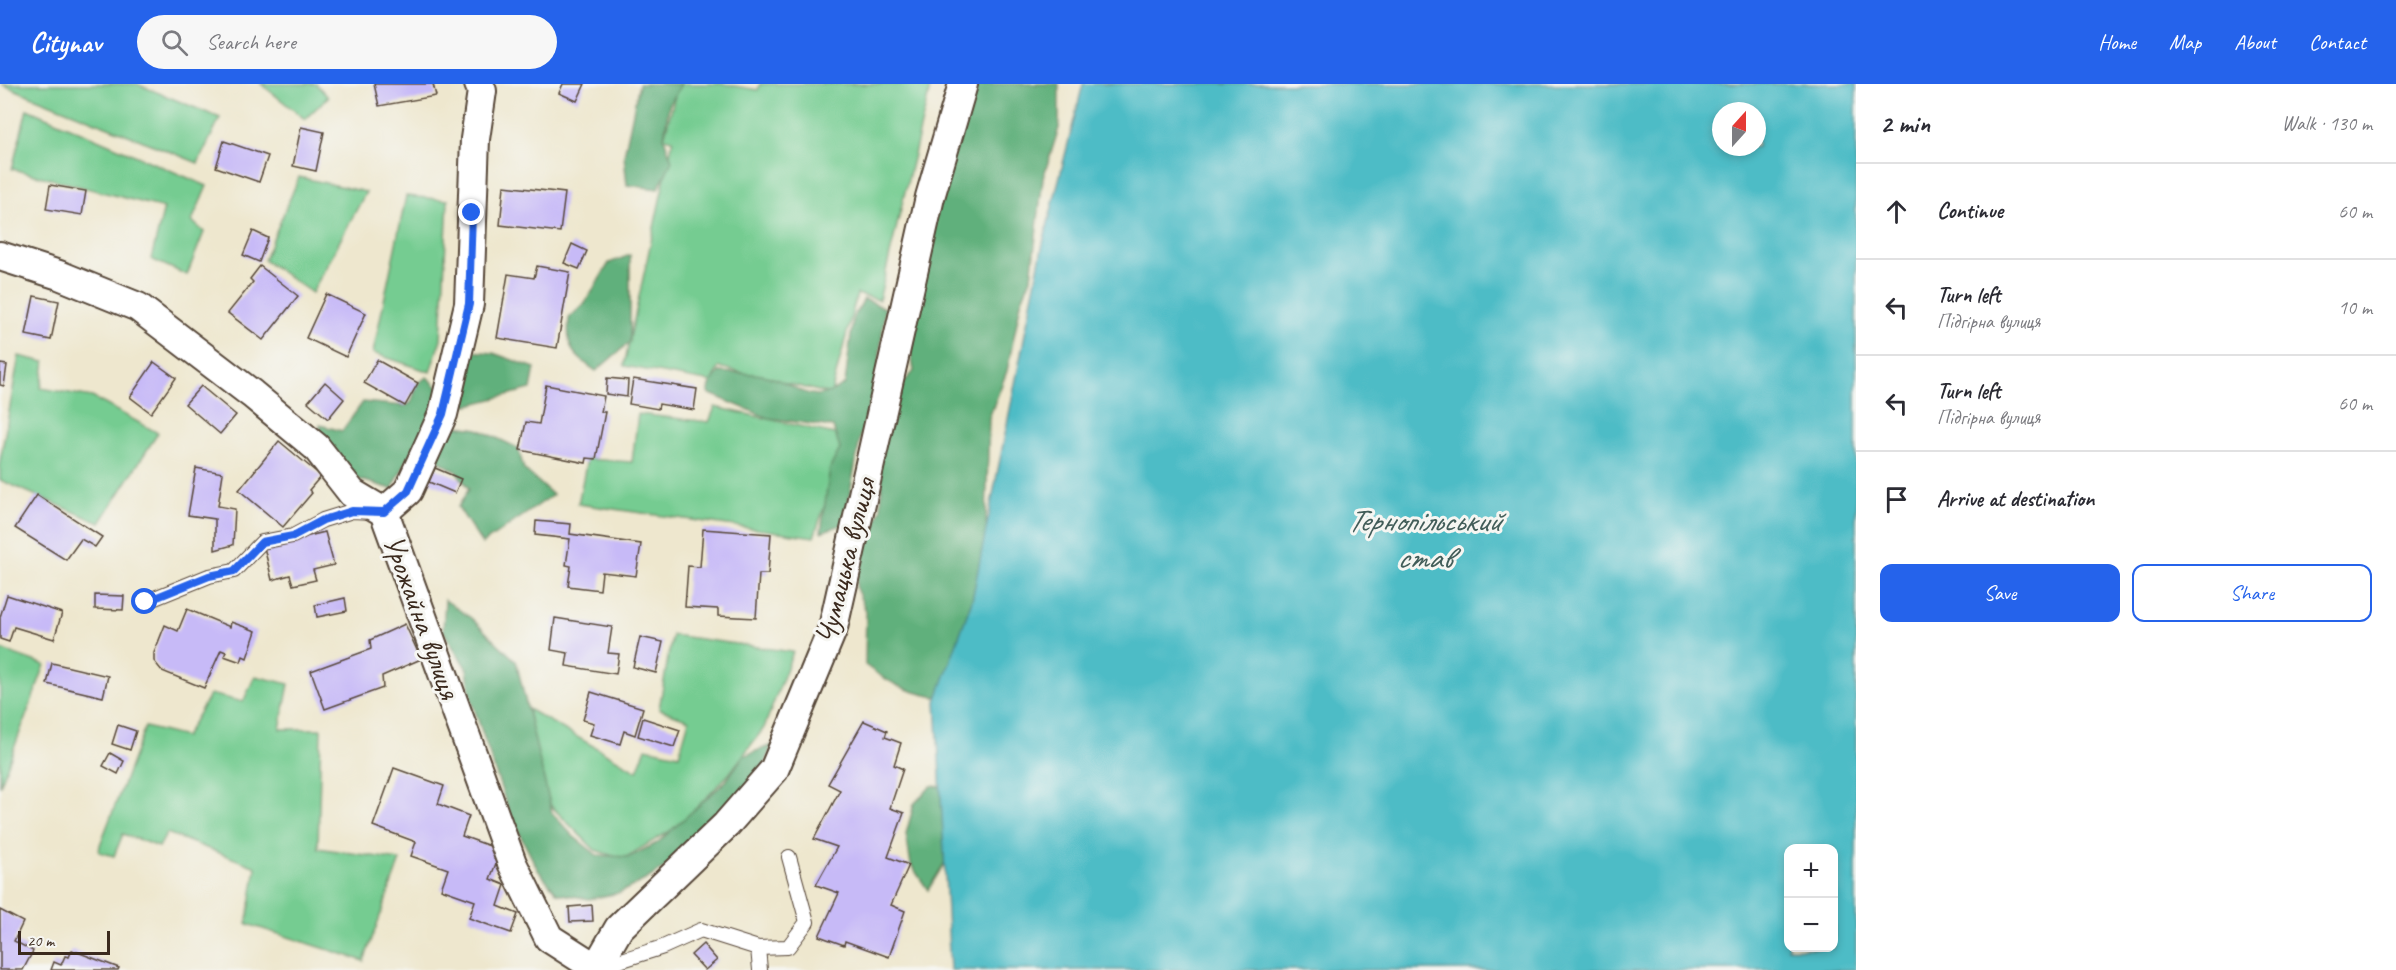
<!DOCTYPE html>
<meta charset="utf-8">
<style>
:root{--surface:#fff;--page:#f7f7f7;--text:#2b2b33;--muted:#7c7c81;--line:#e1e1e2;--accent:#2563eb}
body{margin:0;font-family:Caveat,sans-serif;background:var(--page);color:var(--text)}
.controls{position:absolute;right:18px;bottom:18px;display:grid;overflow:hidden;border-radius:12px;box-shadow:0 3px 9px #0003}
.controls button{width:54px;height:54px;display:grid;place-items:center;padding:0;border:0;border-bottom:2px solid var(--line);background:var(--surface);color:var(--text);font:30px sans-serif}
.compass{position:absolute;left:1712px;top:18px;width:54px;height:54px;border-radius:50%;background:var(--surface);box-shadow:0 3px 9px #0003;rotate:21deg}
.scale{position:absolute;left:18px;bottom:15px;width:92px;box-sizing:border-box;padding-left:6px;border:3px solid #3b2a1e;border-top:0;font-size:16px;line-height:21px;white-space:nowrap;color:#3b2a1e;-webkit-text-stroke:4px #f6f6f2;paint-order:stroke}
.stop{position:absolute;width:18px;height:18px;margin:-14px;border:4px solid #2563eb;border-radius:50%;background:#fff}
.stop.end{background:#2563eb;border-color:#fff;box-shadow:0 2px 6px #0008}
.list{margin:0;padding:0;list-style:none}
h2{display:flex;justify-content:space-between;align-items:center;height:78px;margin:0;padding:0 24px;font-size:26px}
h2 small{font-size:20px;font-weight:400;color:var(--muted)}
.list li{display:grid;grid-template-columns:39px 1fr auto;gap:18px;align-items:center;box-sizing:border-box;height:96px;padding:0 24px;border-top:2px solid var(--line)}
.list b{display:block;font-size:22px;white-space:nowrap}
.list p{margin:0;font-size:20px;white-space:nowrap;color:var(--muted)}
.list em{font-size:20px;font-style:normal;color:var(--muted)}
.actions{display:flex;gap:12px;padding:18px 24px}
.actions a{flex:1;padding:14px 0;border:2px solid var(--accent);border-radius:12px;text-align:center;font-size:21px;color:var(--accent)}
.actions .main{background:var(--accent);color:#fff}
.icon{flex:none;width:33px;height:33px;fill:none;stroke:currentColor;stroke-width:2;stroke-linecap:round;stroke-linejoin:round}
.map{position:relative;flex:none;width:1856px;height:886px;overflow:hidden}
header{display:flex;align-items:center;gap:36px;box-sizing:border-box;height:84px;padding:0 30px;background:var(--accent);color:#fff}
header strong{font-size:28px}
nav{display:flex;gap:33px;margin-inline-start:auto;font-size:21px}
.search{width:420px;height:54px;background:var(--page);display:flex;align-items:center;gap:15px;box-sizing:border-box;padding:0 21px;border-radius:33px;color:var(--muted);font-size:22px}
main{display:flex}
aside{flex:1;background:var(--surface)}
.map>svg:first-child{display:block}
</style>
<header>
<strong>Citynav</strong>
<div class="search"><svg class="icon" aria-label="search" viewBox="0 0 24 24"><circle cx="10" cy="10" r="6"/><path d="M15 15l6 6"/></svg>Search here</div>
<nav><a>Home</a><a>Map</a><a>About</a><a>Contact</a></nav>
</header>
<main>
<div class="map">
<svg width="1856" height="886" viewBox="0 0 1856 886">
<rect width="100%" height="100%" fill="#f6f6f2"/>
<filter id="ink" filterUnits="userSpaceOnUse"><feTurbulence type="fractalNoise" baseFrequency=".0167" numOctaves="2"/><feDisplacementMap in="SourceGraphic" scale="12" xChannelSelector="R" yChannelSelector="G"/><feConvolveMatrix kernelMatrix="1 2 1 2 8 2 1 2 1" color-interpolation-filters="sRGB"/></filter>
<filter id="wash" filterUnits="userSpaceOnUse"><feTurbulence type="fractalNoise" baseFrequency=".008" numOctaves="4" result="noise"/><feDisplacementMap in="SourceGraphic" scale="24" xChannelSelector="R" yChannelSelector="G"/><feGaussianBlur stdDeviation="1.35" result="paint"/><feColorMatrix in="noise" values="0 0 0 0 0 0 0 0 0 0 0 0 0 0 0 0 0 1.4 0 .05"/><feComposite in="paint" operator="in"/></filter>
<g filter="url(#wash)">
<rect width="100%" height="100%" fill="#eee7ce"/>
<g fill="#75cc91" stroke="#587b58" stroke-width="1.5">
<path d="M1 0H137L220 34 198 79Z"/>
<path d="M261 0H316L328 13 305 35Z"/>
<path d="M678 0H724L758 6 760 0H931L879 216 857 210 831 310 719 283 711 298 624 282 673 56 664 54Z"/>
<path d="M27 25 207 102 192 137 204 148 187 191 151 175 164 124 12 85Z"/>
<path d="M299 93 366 108 312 209 264 176Z"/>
<path d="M406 112 448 116 441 255 430 288 373 269Z"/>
<path d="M19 272 45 278 41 304 92 313 158 349 100 439 0 396V377Z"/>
<path d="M715 323 848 353 814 453 578 420 587 375 632 378 638 330 709 338Z"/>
<path d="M672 551 793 568 764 644 729 690 680 741 623 775 595 766 551 722 539 684 528 625 637 687 646 664 679 671 689 636 659 625Z"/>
<path d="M0 565 45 581 0 702Z"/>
<path d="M255 592 289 600 280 645H321L318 764 400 776 364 877 247 840 256 783 167 749 159 763 123 750 114 772 99 768 100 761 145 643 185 653 210 610 243 618Z"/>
</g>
<g fill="#60b07b" stroke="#4e6d4c" stroke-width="1.5">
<path d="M639 0H681L669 22 664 54 672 77 658 105 627 101 624 71Z"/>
<path d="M969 0H1059V44L1043 94 1031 194 1021 218 1007 287 989 334 986 437 990 487 957 600 935 613C905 607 889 599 865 581L866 527 856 504 859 478 881 425 882 397 875 346 883 322 914 287 905 236Z"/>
<path d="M630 171V258L596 287C571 270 566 264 569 234L585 219 609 179Z"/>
<path d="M864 215 885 224 878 291 860 355 848 420 842 441 821 448 830 384 840 365 833 343 768 334 708 309 711 298 719 288C733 289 748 289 762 291 797 297 807 326 845 300L853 234Z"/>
<path d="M471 267 493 269 535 284 531 305 469 321 448 316Z"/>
<path d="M427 293 443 308 392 405 351 393 320 363V341L342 347 363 318 405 322 411 319 418 299Z"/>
<path d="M457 342 478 345 518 364 524 385 553 411 482 460 458 423 469 405 457 388 438 376 440 356Z"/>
<path d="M445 516 471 534 516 577 552 729 573 752 597 771 629 773 657 759 726 697 743 672 772 661 761 690 699 761 647 795 619 809 589 815 557 809 538 786 510 731 471 615 467 585 443 547Z"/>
<path d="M931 702 964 705 960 754 928 806 911 781 906 750 914 720Z"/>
</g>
<path fill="#4ebcc6" stroke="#447372" stroke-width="1.5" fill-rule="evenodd" d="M1083 0H1856V886H950L936 617 972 516 1043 159ZM1721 27H1757V63H1721ZM1788 764H1834V864H1788Z"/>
<g id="blocks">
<g fill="#c7baf7">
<path d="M374 0H433L436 12 379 22Z"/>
<path d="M563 0H585L577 17 559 9Z"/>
<path d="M301 43 324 48 316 87 293 82Z"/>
<path d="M224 57 268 72 259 98 216 83Z"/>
<path d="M50 101 86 107 82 131 46 125Z"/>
<path d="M504 102 565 109 560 148 500 141Z"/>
<path d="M253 147 268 154 259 178 243 171Z"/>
<path d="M572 160 587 167 579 185 564 179Z"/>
<path d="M260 182 298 212 263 256 228 229 253 198 250 195Z"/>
<path d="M537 182 570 188 557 264 497 254 508 190 534 194Z"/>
<path d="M326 210 366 229 346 273 306 254Z"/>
<path d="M34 212 59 217 51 256 26 251Z"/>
<path d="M377 276 418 299 405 322 364 299Z"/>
<path d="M154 278 176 294 151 329 130 313Z"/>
<path d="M0 280 7 281 4 302 0 301Z"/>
<path d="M607 294 628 296 627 313 606 310Z"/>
<path d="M633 295 697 305 694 326 659 320 658 325 629 320Z"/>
<path d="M325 298 344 315 328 335 308 318Z"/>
<path d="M546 301 604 312 601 328H605L596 375 587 374 586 379 520 366 526 338 539 340Z"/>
<path d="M201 302 236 331 220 350 185 320Z"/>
<path d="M279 357 321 392 309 406 312 409 283 443 239 406Z"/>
<path d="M196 384 223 389 218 422 235 425 233 461 215 466V435L188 431Z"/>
<path d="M435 384 461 395 455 409 429 398Z"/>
<path d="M37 411 102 453 95 463 81 455 66 476 15 444Z"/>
<path d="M536 437 571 440 570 450 641 460 636 492 602 488 600 506 568 502 571 482 566 481 570 455 535 451Z"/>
<path d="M703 445 771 450 768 490H759L756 534 718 532V525L685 523 688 482 700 483Z"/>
<path d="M325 448 334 481 313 486 316 496 293 501 290 491 272 496 264 463Z"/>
<path d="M7 511 62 529 54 555 14 543 9 558 0 555V533Z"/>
<path d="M95 511 124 512 123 526 95 525Z"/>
<path d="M345 514 347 527 317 533 315 521Z"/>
<path d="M187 525 230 543 231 538 256 547 247 574 243 572 241 578 224 572 226 568 221 566 204 604 162 587 154 577V569L165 541 178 547Z"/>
<path d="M555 534 612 543 608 569 619 570 616 590 566 582 568 569 551 566Z"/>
<path d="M405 540 421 575 382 592 383 604 325 625 311 587 371 565 370 556Z"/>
<path d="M640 553 663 558 656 589 633 583Z"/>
<path d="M52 579 108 592 103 613 47 600Z"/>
<path d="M591 608 643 624 635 651 624 647 620 660 590 651 594 639 583 636Z"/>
<path d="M643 634 680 646 674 663 638 652Z"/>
<path d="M864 637 887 647 885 653 901 659 894 681 903 685 890 724 904 729 888 773 909 781 891 821 905 827 889 873 845 857 844 861 819 852 839 809 816 801 837 763 814 755 840 706 828 700Z"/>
<path d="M118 641 136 647 130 666 112 660Z"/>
<path d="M110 669 124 677 118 690 103 682Z"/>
<path d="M394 684 444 702 438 720 469 732 462 752 501 766 490 795 505 801 498 822 518 830 511 849 469 834 475 817 441 805 448 785 411 772 416 758 373 742Z"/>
<path d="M592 821 593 837 570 838 569 823Z"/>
<path d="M0 826 23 838 14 857 33 867 23 886H0Z"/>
<path d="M703 860 717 876 705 886 691 871Z"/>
<path d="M72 866 119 884 118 886H51L54 878 61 881 65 872 69 873Z"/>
</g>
</g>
</g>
<g filter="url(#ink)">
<use href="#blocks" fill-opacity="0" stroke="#564638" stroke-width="1.5"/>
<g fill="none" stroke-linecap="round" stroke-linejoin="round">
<defs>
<g id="service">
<path d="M145 518 209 492 234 487 262 458 293 452 323 436 352 427 372 428"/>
<path d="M758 864 788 863 807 838 789 773"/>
<path d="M600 883 663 863 701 846 758 864 760 886"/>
</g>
<g id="minor">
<path d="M0 172 59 191 138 223 252 310 316 363 352 409 384 428 512 779 549 854 596 884 593 886"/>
<path d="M384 428 408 407 443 330 469 220 475 55 482 7 479 0"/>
<path d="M599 886 596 884 619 844 726 741 774 686 833 544 930 113 963 0"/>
</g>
</defs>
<use href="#service" stroke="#564638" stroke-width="16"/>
<use href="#minor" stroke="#564638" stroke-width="32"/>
<use href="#service" stroke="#fff" stroke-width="14"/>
<use href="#minor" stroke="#fff" stroke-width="28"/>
</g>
</g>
<g fill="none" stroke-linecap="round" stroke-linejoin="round" filter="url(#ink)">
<path stroke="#2563eb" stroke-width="8" d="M145 518 209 492 234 487 262 458 293 452 323 436 352 427 384 428 408 407 443 330 469 220 472 129"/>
</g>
<g text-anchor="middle" stroke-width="6" stroke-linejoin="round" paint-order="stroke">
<g font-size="30" fill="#3b2a1e" stroke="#f6f6f2">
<text transform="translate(845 477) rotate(-76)" y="10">Чумацька вулиця</text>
<text transform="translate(422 533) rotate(70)" y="10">Урожайна вулиця</text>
</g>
<g font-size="32" font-style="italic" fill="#425d59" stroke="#f6f6f2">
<text x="1424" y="447">Тернопільський<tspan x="1424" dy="37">став</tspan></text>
</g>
</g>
</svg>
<div class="controls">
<button>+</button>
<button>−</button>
</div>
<svg class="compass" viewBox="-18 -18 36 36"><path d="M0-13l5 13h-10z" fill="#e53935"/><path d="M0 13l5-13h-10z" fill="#7c7c81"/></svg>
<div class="scale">20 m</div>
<div class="stop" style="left:145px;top:518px"></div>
<div class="stop end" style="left:472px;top:129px"></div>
</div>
<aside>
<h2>2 min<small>Walk · 130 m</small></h2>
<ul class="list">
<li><svg class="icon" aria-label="ahead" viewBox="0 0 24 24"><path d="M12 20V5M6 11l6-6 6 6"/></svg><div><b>Continue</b></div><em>60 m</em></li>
<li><svg class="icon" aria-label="left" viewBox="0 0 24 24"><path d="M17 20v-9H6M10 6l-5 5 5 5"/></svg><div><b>Turn left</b><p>Підгірна вулиця</p></div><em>10 m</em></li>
<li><svg class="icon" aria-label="left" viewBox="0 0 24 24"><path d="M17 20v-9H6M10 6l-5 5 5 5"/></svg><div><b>Turn left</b><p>Підгірна вулиця</p></div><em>60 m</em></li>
<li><svg class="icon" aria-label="arrive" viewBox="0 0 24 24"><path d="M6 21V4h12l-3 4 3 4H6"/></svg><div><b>Arrive at destination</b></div></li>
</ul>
<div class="actions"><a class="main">Save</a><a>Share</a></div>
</aside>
</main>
